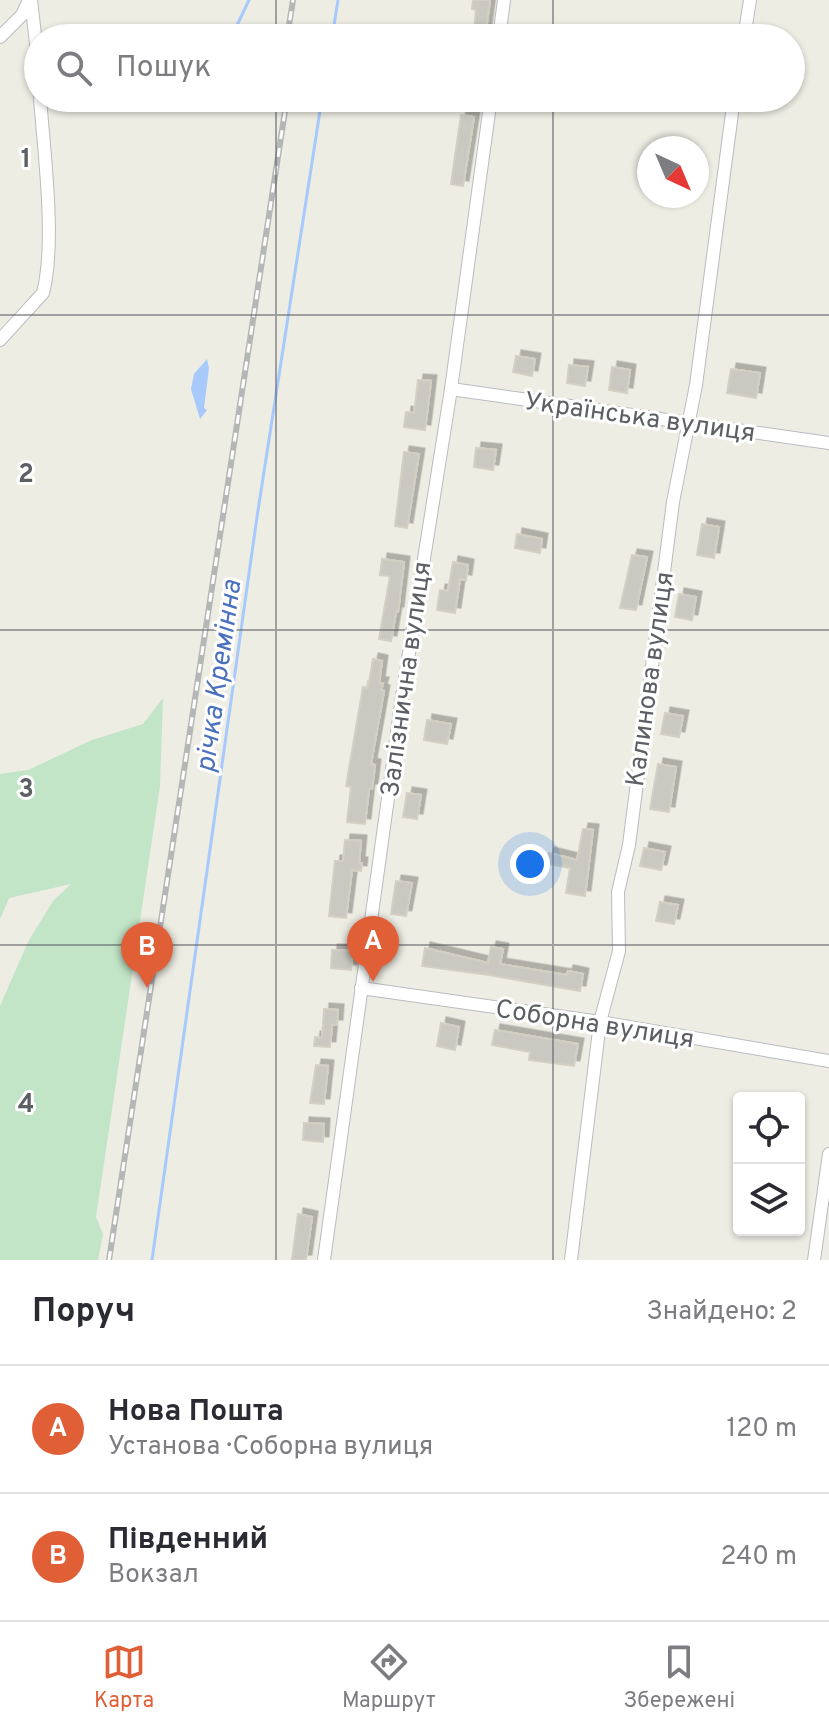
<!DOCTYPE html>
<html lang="uk">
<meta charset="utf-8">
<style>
:root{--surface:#fff;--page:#f7f7f7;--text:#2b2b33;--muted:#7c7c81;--line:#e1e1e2;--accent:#e15f37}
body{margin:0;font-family:Overpass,sans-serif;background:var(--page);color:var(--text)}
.controls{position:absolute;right:24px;bottom:24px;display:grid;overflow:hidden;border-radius:8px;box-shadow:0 2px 6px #0004}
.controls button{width:72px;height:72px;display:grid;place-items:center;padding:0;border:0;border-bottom:2px solid var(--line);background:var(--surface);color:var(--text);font:40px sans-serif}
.compass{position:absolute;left:637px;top:136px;width:72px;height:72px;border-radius:50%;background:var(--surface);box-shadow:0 2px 6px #0004;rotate:136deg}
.you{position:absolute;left:530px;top:864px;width:28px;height:28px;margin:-20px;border:6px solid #fff;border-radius:50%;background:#1a73e8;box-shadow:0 0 0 12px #1a73e833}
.badge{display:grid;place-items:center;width:52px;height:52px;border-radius:50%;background:var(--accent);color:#fff;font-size:26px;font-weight:700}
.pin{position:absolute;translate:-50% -66px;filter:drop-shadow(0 2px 4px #0008)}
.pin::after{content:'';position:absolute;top:42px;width:28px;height:24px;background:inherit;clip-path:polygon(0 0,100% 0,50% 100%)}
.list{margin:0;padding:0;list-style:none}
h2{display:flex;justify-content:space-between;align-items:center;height:104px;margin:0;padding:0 32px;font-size:34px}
h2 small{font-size:26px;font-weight:400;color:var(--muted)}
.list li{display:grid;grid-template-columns:52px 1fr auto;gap:24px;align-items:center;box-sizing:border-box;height:128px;padding:0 32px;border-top:2px solid var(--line)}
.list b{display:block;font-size:30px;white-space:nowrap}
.list p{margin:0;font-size:26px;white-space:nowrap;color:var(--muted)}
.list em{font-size:26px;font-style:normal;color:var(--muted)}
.icon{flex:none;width:44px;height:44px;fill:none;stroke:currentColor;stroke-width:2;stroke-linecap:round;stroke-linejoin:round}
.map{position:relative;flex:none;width:829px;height:1260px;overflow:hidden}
.search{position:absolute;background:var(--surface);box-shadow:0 2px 6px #0004;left:24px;right:24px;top:24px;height:88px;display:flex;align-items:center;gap:20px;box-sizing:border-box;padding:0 28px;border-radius:44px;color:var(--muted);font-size:30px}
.sheet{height:360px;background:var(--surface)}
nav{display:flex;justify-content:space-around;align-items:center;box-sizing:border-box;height:112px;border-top:2px solid var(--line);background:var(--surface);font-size:22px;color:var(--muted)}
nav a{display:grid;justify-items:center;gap:4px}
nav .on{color:var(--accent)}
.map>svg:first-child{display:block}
</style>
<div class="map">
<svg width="829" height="1260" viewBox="0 0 829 1260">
<defs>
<filter id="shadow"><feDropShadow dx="5.5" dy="-5.5" stdDeviation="0" flood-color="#0004"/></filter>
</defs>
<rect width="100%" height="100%" fill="#eeede4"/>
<path fill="#c2e4c7" d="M163 698 160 786 96 1217 103 1234 98 1260H0V1006L28 942 53 901 71 884 9 898 0 919V774L28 770 92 740 143 724Z"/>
<path fill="#a7c9fb" d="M207 359 209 368 204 408 207 410 200 419 191 389 194 374Z"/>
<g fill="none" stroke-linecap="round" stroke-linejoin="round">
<g stroke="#a7c9fb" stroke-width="3">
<path d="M231 38 249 0"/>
<path d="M332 38 338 0"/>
<path d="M152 1260 257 517 322 98"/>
</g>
</g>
<g fill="#c9c8c1" stroke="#d3d0c3" stroke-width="2" filter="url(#shadow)">
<path d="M473 0H490L485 38 473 37 476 10 472 9Z"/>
<path d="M461 115 474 117 463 186 451 184Z"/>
<path d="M516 356 535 359 532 376 513 372Z"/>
<path d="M569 365 588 367 585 386 567 383Z"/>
<path d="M612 367 630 370 627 393 609 390Z"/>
<path d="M731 369 760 373 756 398 727 393Z"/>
<path d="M418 380 431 381 425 430 404 427 406 412 414 413Z"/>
<path d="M476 448 496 450 493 470 474 467Z"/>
<path d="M404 452 419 454 407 528 395 526Z"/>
<path d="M702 524 719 527 714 558 697 555Z"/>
<path d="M517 534 542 539 540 553 515 548Z"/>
<path d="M632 555 647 557 636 610 620 608Z"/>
<path d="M382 559 404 562 398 612H396L391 641 379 639 390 576 380 575Z"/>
<path d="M453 562 468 565 466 580 460 579 455 613 437 610 440 590 448 591Z"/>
<path d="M679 594 696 597 692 620 675 617Z"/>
<path d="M373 659 382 661 379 683H383L381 690 384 691 371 764 375 765 372 789H369L365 824 347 822 351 787 346 786 363 687 368 688Z"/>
<path d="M665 713 683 716 679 737 661 734Z"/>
<path d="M427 720 451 724 447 744 424 740Z"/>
<path d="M658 764 676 767 669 812 650 809Z"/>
<path d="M407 793 421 795 417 819 403 817Z"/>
<path d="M583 829 593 830 585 896 566 893 570 868 547 864 549 853 577 860Z"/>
<path d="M345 840 361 841 359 863H362L361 871 352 870 346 918 329 916 335 861H343Z"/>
<path d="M644 848 665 852 661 870 640 866Z"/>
<path d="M396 881 412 883 406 916 391 914Z"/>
<path d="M660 902 678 905 674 924 656 921Z"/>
<path d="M491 947 503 949 500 964 567 975 568 971 583 974 580 991 489 975 422 966 425 948 488 963Z"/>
<path d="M332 950 353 951 351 970 331 968Z"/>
<path d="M324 1009 338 1010 337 1025H332L330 1047 314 1046 315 1037 322 1038Z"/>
<path d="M441 1023 459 1027 455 1050 437 1046Z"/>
<path d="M495 1030 578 1044 574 1066 529 1060 530 1052 492 1045Z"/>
<path d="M316 1065 328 1066 324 1104 310 1103Z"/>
<path d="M304 1123 324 1124 323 1142 303 1140Z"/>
<path d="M298 1214 312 1217 306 1260H292Z"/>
</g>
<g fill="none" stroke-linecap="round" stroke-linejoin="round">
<defs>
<g id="minor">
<path d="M31 0 38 61"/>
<path d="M0 37 22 15 29 0"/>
<path d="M499 38 504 0"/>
<path d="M744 38 750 0"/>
<path d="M0 340 43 293C56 242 44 152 40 98"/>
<path d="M451 389 829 443"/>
<path d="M361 988 600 1022 829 1061"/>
<path d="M324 1260 402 697 451 389 491 98"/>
<path d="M571 1260 600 1022 619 951 618 892 629 845 673 502 696 385 734 98"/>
<path d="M814 1260 829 1154"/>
</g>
</defs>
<use href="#minor" stroke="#b9bbc0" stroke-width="14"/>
<use href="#minor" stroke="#fff" stroke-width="12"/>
<defs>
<g id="rail">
<path d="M287 38 293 0"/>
<path d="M109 1260 287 98"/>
</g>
</defs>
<use href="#rail" stroke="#b5b6b6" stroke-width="6"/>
<use href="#rail" stroke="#fff" stroke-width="3" stroke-dasharray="9" stroke-linecap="butt"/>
</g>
<path fill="none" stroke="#5c5f64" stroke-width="2" stroke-opacity="0.55" d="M276 0V38M553 0V38M276 98V1260M553 98V1260M0 315H829M0 630H829M0 945H829"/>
<g text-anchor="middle" stroke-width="6" stroke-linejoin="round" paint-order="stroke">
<g font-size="26" fill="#5c5f64" stroke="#fff">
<text transform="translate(640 416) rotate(8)" y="9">Українська вулиця</text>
<text transform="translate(405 679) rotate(-82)" y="9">Залізнична вулиця</text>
<text transform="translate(649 679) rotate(-82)" y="9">Калинова вулиця</text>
<text transform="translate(595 1023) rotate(9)" y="9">Соборна вулиця</text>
</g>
<g font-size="28" font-style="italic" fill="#4b71be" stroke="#fff">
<text transform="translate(217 676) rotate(-82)" y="10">річка Кремінна</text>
</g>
</g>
<g font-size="26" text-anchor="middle" font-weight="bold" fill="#5c5f64" stroke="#fff" stroke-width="6" stroke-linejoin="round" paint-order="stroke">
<text x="26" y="167">1</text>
<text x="26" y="482">2</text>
<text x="26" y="797">3</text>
<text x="26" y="1112">4</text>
</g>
</svg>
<div class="controls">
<button><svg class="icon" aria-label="locate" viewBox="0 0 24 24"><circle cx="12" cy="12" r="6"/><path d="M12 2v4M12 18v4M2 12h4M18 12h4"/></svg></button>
<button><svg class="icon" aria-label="layers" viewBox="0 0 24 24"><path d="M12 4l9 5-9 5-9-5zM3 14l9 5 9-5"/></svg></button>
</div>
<svg class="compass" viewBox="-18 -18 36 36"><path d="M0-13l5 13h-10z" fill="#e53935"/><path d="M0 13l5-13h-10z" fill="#7c7c81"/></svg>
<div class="you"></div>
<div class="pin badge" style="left:373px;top:982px">A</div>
<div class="pin badge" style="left:147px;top:988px">B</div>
<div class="search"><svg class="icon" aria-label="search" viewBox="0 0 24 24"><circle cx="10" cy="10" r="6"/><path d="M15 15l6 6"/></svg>Пошук</div>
</div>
<section class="sheet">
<h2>Поруч<small>Знайдено: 2</small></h2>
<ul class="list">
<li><span class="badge">A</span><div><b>Нова Пошта</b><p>Установа · Соборна вулиця</p></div><em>120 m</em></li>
<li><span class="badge">B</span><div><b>Південний</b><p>Вокзал</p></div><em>240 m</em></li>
</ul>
</section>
<nav>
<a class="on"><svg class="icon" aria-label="map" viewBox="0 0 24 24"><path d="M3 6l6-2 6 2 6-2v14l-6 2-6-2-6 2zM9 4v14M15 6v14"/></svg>Карта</a>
<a><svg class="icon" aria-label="directions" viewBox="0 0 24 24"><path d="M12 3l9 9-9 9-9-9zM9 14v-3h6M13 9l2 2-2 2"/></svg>Маршрут</a>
<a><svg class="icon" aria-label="saved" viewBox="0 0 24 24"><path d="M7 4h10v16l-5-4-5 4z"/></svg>Збережені</a>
</nav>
